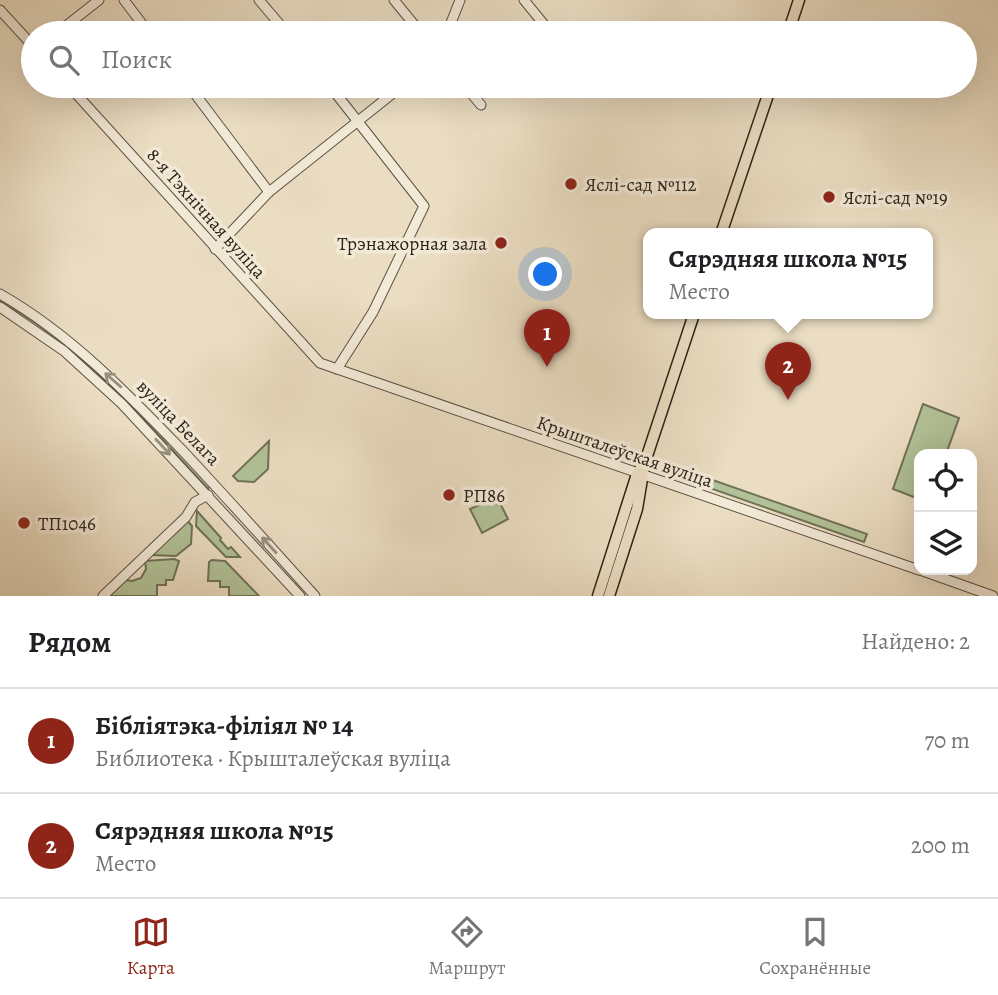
<!DOCTYPE html>
<html lang="ru">
<meta charset="utf-8">
<style>
:root{--surface:#fff;--page:#f6f6f6;--text:#202124;--muted:#757577;--line:#e0e0e0;--accent:#8f2418}
body{margin:0;font-family:Alegreya,serif;background:var(--page);color:var(--text)}
.controls{position:absolute;right:21px;bottom:21px;display:grid;overflow:hidden;border-radius:14px;box-shadow:0 7px 28px #0002}
.controls button{width:63px;height:63px;display:grid;place-items:center;padding:0;border:0;border-bottom:2px solid var(--line);background:var(--surface);color:var(--text);font:35px sans-serif}
.you{position:absolute;left:546px;top:275px;width:24px;height:24px;margin:-18px;border:5px solid #fff;border-radius:50%;background:#1a73e8;box-shadow:0 0 0 10px #1a73e833}
.badge{display:grid;place-items:center;width:46px;height:46px;border-radius:50%;background:var(--accent);color:#fff;font-size:23px;font-weight:700}
.pin{position:absolute;translate:-50% -58px;filter:drop-shadow(0 2px 4px #0008)}
.pin::after{content:'';position:absolute;top:37px;width:24px;height:21px;background:inherit;clip-path:polygon(0 0,100% 0,50% 100%)}
.popup{position:absolute;left:643px;top:228px;width:290px;height:91px;box-sizing:border-box;display:grid;place-content:center;border-radius:14px;background:var(--surface);filter:drop-shadow(0 2px 5px #0005);font-size:23px;white-space:nowrap;color:var(--muted)}
.popup b{font-size:26px;color:var(--text)}
.popup::after{content:'';position:absolute;left:50%;top:100%;margin-left:-14px;border:14px solid transparent;border-top-color:var(--surface)}
.list{margin:0;padding:0;list-style:none}
h2{display:flex;justify-content:space-between;align-items:center;height:91px;margin:0;padding:0 28px;font-size:30px}
h2 small{font-size:23px;font-weight:400;color:var(--muted)}
.list li{display:grid;grid-template-columns:46px 1fr auto;gap:21px;align-items:center;box-sizing:border-box;height:105px;padding:0 28px;border-top:2px solid var(--line)}
.list b{display:block;font-size:26px;white-space:nowrap}
.list p{margin:0;font-size:23px;white-space:nowrap;color:var(--muted)}
.list em{font-size:23px;font-style:normal;color:var(--muted)}
.icon{flex:none;width:38px;height:38px;fill:none;stroke:currentColor;stroke-width:2;stroke-linecap:round;stroke-linejoin:round}
.map{position:relative;flex:none;width:998px;height:596px;overflow:hidden}
.search{position:absolute;background:var(--surface);box-shadow:0 7px 28px #0002;left:21px;right:21px;top:21px;height:77px;display:flex;align-items:center;gap:18px;box-sizing:border-box;padding:0 24px;border-radius:38px;color:var(--muted);font-size:26px}
.sheet{height:301px;background:var(--surface)}
nav{display:flex;justify-content:space-around;align-items:center;box-sizing:border-box;height:98px;border-top:2px solid var(--line);background:var(--surface);font-size:19px;color:var(--muted)}
nav a{display:grid;justify-items:center;gap:4px}
nav .on{color:var(--accent)}
.map>svg:first-child{display:block}
</style>
<div class="map">
<svg width="998" height="596" viewBox="0 0 998 596">
<rect width="100%" height="100%" fill="#ebddc2"/>
<filter id="stains"><feTurbulence type="fractalNoise" baseFrequency=".00286" numOctaves="4"/><feColorMatrix values="0 0 0 0 .2 0 0 0 0 .09 0 0 0 0 .02 0 0 0 .5 -.17"/></filter>
<radialGradient id="worn" r=".72"><stop offset=".6" stop-color="#630" stop-opacity="0"/><stop offset="1" stop-color="#630" stop-opacity=".3"/></radialGradient>
<g fill="#b2c298" stroke="#6f7258" stroke-width="2">
<path d="M0 296C82 345 145 418 211 485L208 489C145 421 82 346 0 301Z"/>
<path d="M923 404 959 418 946 454H919V499L893 489Z"/>
<path d="M269 441 268 469 254 482 238 481 233 476Z"/>
<path d="M687 471 867 534 864 542 684 479Z"/>
<path d="M488 501 501 505 508 519 482 533 470 509Z"/>
<path d="M197 511 221 538 220 540 228 549 231 547 240 557H226L196 526Z"/>
<path d="M187 520 192 526 191 544 176 556 151 555Z"/>
<path d="M174 559 179 561 173 580H166V585H157V596H109L126 580 132 581 141 578 146 569 145 561Z"/>
<path d="M212 560 225 561 259 596H229V587H220V581H208L209 562Z"/>
</g>
<g fill="none" stroke-linecap="round" stroke-linejoin="round">
<defs>
<g id="minor">
<path d="M124 0 149 33"/>
<path d="M259 0 287 33"/>
<path d="M394 0 421 33"/>
<path d="M524 0 551 33"/>
<path d="M0 10 33 46"/>
<path d="M57 33 99 0"/>
<path d="M447 33 460 0"/>
<path d="M69 86 320 363 919 570"/>
<path d="M189 86 269 192"/>
<path d="M330 86 424 206 373 312 337 369"/>
<path d="M465 86 481 105"/>
<path d="M215 249 269 192 402 86"/>
<path d="M0 294C70 334 126 392 182 450 227 498 271 547 315 596"/>
<path d="M0 307 64 351 122 404 300 596"/>
<path d="M920 570 993 596"/>
<path d="M103 596 186 517 195 502 208 495"/>
</g>
<g id="major">
<path d="M788 33 799 0"/>
<path d="M721 234 771 86"/>
<path d="M598 596 637 474 646 459 694 314"/>
<path d="M609 596 637 509 645 461"/>
</g>
</defs>
<use href="#minor" stroke="#5c5142" stroke-width="11"/>
<use href="#major" stroke="#2c2217" stroke-width="13"/>
<use href="#minor" stroke="#f2e9d7" stroke-width="9"/>
<use href="#major" stroke="#ebddc2" stroke-width="10"/>
</g>
<defs><path id="oneway-shaft" d="M-6 0H5M1.5-3L5.5 0L1.5 3" fill="none" stroke-width="1.6" stroke-linecap="round" stroke-linejoin="round" transform="scale(1.75)"/></defs>
<g stroke="#998f81">
<use href="#oneway-shaft" transform="translate(113 380) rotate(-139)"/>
<use href="#oneway-shaft" transform="translate(163 447) rotate(47)"/>
<use href="#oneway-shaft" transform="translate(269 545) rotate(-132)"/>
</g>
<g fill="#8f2418" stroke="#f2e9d7" stroke-width="2.5">
<circle cx="571" cy="184" r="7"/>
<circle cx="829" cy="197" r="7"/>
<circle cx="501" cy="243" r="7"/>
<circle cx="449" cy="495" r="7"/>
<circle cx="24" cy="523" r="7"/>
</g>
<g text-anchor="middle" stroke-width="7" stroke-linejoin="round" paint-order="stroke">
<g font-size="19" fill="#2c2217" stroke="#f2e9d7" text-anchor="start">
<text x="585" y="191">Яслі-сад №112</text>
<text x="843" y="204">Яслі-сад №19</text>
<text x="487" y="250" text-anchor="end">Трэнажорная зала</text>
<text x="463" y="502">РП86</text>
<text x="38" y="530">ТП1046</text>
</g>
<g font-size="19" fill="#2c2217" stroke="#f2e9d7">
<text transform="translate(207 213) rotate(48)" y="7">8-я Тэхнічная вуліца</text>
<text transform="translate(179 422) rotate(46)" y="7">вуліца Белага</text>
<text transform="translate(625 451) rotate(19)" y="7">Крышталеўская вуліца</text>
</g>
</g>
<rect width="100%" height="100%" filter="url(#stains)"/>
<rect width="100%" height="100%" fill="url(#worn)"/>
</svg>
<div class="controls">
<button><svg class="icon" aria-label="locate" viewBox="0 0 24 24"><circle cx="12" cy="12" r="6"/><path d="M12 2v4M12 18v4M2 12h4M18 12h4"/></svg></button>
<button><svg class="icon" aria-label="layers" viewBox="0 0 24 24"><path d="M12 4l9 5-9 5-9-5zM3 14l9 5 9-5"/></svg></button>
</div>
<div class="you"></div>
<div class="pin badge" style="left:547px;top:367px">1</div>
<div class="pin badge" style="left:788px;top:400px">2</div>
<div class="popup"><b>Сярэдняя школа №15</b>Место</div>
<div class="search"><svg class="icon" aria-label="search" viewBox="0 0 24 24"><circle cx="10" cy="10" r="6"/><path d="M15 15l6 6"/></svg>Поиск</div>
</div>
<section class="sheet">
<h2>Рядом<small>Найдено: 2</small></h2>
<ul class="list">
<li><span class="badge">1</span><div><b>Бібліятэка-філіял № 14</b><p>Библиотека · Крышталеўская вуліца</p></div><em>70 m</em></li>
<li><span class="badge">2</span><div><b>Сярэдняя школа №15</b><p>Место</p></div><em>200 m</em></li>
</ul>
</section>
<nav>
<a class="on"><svg class="icon" aria-label="map" viewBox="0 0 24 24"><path d="M3 6l6-2 6 2 6-2v14l-6 2-6-2-6 2zM9 4v14M15 6v14"/></svg>Карта</a>
<a><svg class="icon" aria-label="directions" viewBox="0 0 24 24"><path d="M12 3l9 9-9 9-9-9zM9 14v-3h6M13 9l2 2-2 2"/></svg>Маршрут</a>
<a><svg class="icon" aria-label="saved" viewBox="0 0 24 24"><path d="M7 4h10v16l-5-4-5 4z"/></svg>Сохранённые</a>
</nav>
